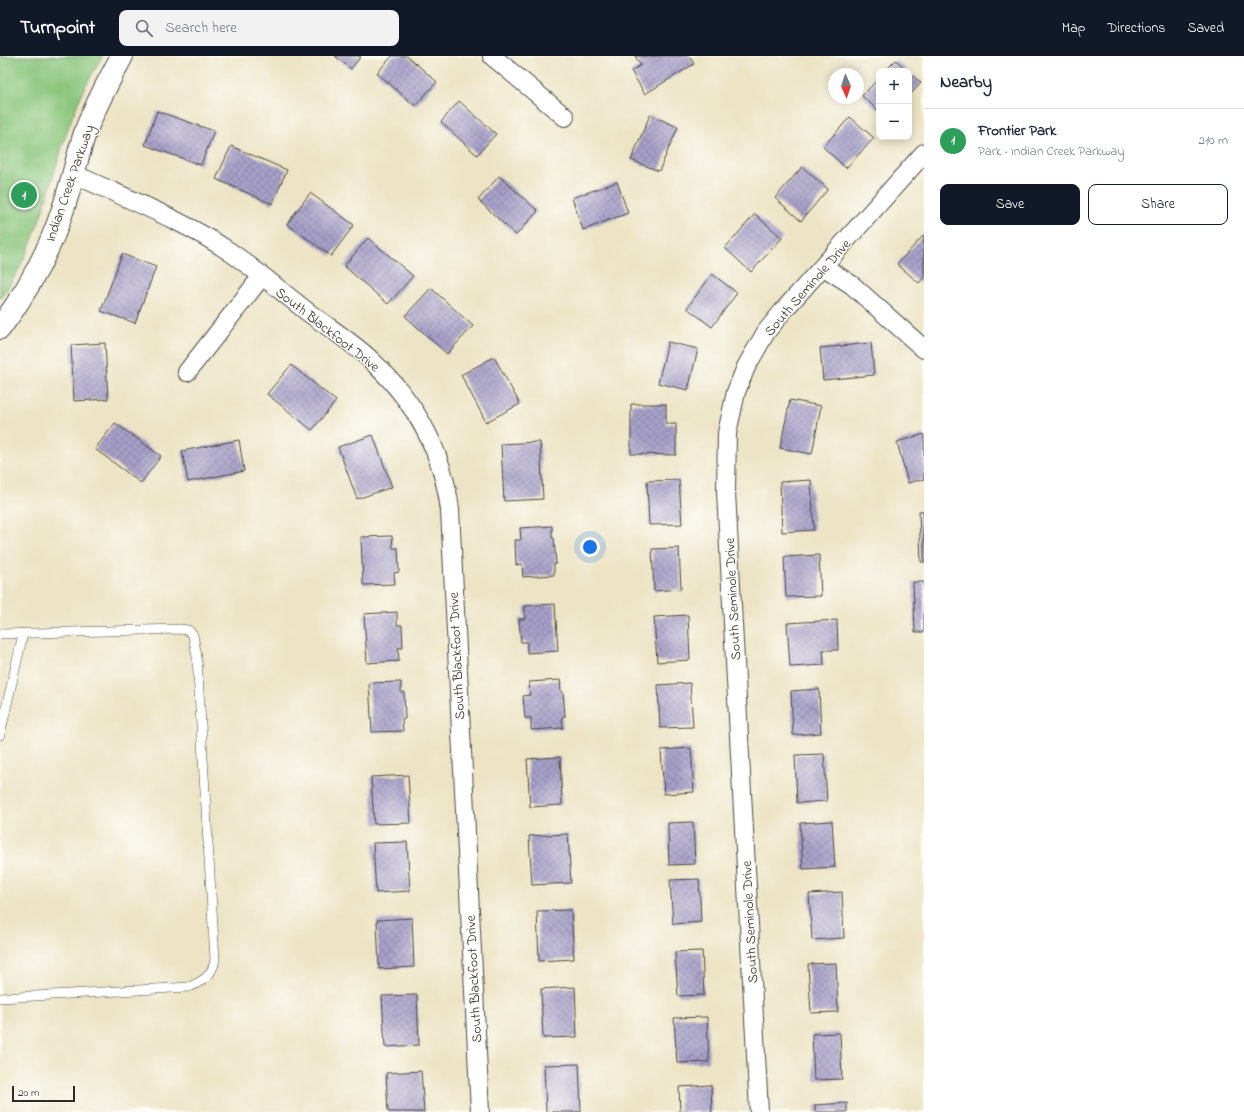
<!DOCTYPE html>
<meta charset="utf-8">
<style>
:root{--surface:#fff;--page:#f2f2f3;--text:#1f2937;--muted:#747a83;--line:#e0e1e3;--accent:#111827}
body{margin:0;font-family:"Indie Flower",sans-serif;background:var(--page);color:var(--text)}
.controls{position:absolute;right:12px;top:12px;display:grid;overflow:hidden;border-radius:8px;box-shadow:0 2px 10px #0003}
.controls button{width:36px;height:36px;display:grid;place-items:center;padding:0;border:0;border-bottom:1px solid var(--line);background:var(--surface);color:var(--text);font:20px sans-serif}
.compass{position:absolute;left:828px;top:12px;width:36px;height:36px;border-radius:50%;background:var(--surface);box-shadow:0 2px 10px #0003;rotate:177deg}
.scale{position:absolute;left:12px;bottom:10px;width:63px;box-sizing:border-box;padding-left:4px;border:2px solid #2b2b2b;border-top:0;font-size:11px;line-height:14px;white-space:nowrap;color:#2b2b2b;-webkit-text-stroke:3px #fdfcf7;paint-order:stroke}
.you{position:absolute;left:590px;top:491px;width:14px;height:14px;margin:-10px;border:3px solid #fff;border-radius:50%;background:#1a73e8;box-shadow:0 0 0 6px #1a73e833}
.badge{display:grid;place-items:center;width:26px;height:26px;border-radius:50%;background:var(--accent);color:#fff;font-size:13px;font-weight:700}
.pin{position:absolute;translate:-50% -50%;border:2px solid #fff;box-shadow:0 1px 4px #0006}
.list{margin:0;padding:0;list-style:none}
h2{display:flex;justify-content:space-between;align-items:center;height:52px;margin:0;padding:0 16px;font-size:17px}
h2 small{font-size:13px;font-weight:400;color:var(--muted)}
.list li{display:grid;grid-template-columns:26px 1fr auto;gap:12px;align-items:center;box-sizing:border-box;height:64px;padding:0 16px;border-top:1px solid var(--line)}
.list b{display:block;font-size:15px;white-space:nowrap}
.list p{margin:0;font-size:13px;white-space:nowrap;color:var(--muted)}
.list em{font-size:13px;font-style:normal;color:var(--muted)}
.actions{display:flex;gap:8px;padding:12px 16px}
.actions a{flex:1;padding:9px 0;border:1px solid var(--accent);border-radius:8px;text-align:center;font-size:14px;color:var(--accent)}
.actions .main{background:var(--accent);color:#fff}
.icon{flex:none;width:22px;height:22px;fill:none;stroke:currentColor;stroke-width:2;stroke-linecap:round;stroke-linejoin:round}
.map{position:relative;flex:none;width:924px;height:1056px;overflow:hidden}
header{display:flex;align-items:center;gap:24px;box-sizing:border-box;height:56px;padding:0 20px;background:var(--accent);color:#fff}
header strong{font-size:19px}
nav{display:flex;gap:22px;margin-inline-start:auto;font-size:14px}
.search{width:280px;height:36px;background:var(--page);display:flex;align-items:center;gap:10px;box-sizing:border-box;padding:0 14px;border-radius:8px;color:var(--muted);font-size:15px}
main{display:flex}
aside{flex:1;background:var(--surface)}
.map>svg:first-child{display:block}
</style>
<header>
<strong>Turnpoint</strong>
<div class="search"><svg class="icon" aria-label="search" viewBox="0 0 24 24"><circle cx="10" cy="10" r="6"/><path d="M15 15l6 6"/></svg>Search here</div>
<nav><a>Map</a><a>Directions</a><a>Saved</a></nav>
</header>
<main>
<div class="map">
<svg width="924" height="1056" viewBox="0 0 924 1056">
<defs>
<pattern id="building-cross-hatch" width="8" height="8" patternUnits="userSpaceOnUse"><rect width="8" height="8" fill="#a7a0c9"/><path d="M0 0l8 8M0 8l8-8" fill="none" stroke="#8883a3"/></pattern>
</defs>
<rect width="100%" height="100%" fill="#fdfcf7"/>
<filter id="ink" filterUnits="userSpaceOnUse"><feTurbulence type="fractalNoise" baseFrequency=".025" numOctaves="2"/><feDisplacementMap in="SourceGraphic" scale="8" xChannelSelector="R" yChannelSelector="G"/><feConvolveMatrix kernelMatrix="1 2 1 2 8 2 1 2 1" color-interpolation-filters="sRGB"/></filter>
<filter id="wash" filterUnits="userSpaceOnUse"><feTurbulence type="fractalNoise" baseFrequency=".012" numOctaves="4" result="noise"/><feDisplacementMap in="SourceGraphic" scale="16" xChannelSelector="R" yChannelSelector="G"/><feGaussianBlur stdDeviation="0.9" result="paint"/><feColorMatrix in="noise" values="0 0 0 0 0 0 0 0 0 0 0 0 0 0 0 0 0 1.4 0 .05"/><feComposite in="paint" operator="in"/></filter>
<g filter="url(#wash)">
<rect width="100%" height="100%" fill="#ede4c5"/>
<path fill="#89c57a" stroke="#5a7852" d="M0 0H103C52 74 54 171 0 243Z"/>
<g id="blocks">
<g fill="url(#building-cross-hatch)">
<path d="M335 0H361L351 13Z"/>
<path d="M392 0H407L437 26 415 50 377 17Z"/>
<path d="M635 0H689L694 8 645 38 631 15 641 9Z"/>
<path d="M896 4 908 15H885Z"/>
<path d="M909 16 921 27 909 40Z"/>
<path d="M879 22V55L862 40Z"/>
<path d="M459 45 496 78 477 99 441 66Z"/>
<path d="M157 55 214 75 201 109 145 89Z"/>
<path d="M650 59 678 71 659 115 631 104Z"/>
<path d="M850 61 874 82 846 112 823 91Z"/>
<path d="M231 90 287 114 272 148 216 123Z"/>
<path d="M802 111 828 133 801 165 775 142Z"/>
<path d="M499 120 538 155 516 179 478 144Z"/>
<path d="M617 126 628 157 583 174 572 142Z"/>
<path d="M310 137 354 169 331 200 287 168Z"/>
<path d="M755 158 782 182 751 216 725 192Z"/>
<path d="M924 179V221L919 227 897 208Z"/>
<path d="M368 182 413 220 388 248 344 210Z"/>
<path d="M122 198 156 211 135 267 101 255Z"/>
<path d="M712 218 737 237 712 271 687 252Z"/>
<path d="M431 232 473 270 447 298 405 260Z"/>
<path d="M668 286 698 293 688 334 658 327Z"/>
<path d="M105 287 108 343 74 345 71 289Z"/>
<path d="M871 287 874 319 823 324 820 292Z"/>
<path d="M494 301 520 348 486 366 461 319Z"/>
<path d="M291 309 336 345 312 374 267 338Z"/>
<path d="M790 344 821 350 812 398 780 392Z"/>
<path d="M631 348H666V368H676V399L631 398Z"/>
<path d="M115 367 161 400 141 427 95 393Z"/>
<path d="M924 378V423L908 427 897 386Z"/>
<path d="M373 379 392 431 357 443 338 391Z"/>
<path d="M239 384 244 415 188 426 182 395Z"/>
<path d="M540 386 543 443 504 445 501 388Z"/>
<path d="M679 424 682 468 649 469 647 425Z"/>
<path d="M811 424 814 474 782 476 780 426Z"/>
<path d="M919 455H924V506H921Z"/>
<path d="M552 470V482H554L556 508H554V519L523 521 522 508 516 509 515 484H521L520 472Z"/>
<path d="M392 480 393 492H398L399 516 394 517 395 528 363 529 361 481Z"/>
<path d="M679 492 681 533 654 535 652 493Z"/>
<path d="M819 499 821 540 786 541 784 501Z"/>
<path d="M913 526H924V576H915Z"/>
<path d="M555 548 558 595 527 597V586H521L519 563H525V550Z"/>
<path d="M397 556V569H402L403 592H398L399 605 367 607 364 558Z"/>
<path d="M688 559 690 604 657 606 654 561Z"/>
<path d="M837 564 838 594H823L824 609 790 611 787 567Z"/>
<path d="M560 624 561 636H563L565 660 562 661 563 672 531 674V662H525L523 640 530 639 529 626Z"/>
<path d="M401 626V637L404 636 405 663H402L403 675 372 676 369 627Z"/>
<path d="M690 627 693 671 660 672 658 629Z"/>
<path d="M819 633 821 677 793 679 791 635Z"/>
<path d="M691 692 694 736 664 738 661 694Z"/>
<path d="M824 698 827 745 797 747 795 699Z"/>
<path d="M560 701 562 749 530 751 527 703Z"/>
<path d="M408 719 411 767 374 768 371 721Z"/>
<path d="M832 765 835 811 803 813 800 767Z"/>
<path d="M693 766 695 808 669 809 668 767Z"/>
<path d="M568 778 571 827 532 829 529 780Z"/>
<path d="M407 786 410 835 376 837 373 787Z"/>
<path d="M699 823 701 866 673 868 670 824Z"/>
<path d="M842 836 844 882 812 884 809 838Z"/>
<path d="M571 854 574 903 539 905 537 855Z"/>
<path d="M412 862 414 911 379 913 377 864Z"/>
<path d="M702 895 704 939 678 940 675 896Z"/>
<path d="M836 907 838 956 811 957 808 908Z"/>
<path d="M575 931 577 981 543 982 541 933Z"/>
<path d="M417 939 419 989 385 991 382 940Z"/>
<path d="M707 961 709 1006 677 1007 674 962Z"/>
<path d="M840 977 842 1023 814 1024 812 978Z"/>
<path d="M579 1008 581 1056H546L544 1009Z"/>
<path d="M421 1015 424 1056H388L386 1017Z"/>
<path d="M711 1029 712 1056H680L679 1031Z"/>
<path d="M847 1047V1056H815V1049Z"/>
</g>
</g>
</g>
<g filter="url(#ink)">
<use href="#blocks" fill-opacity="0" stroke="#484742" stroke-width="1"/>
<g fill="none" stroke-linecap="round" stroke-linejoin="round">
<defs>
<g id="service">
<path d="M0 578 179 573 188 574 193 579 197 601 215 904C212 920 203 925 189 931L0 942"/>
<path d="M0 679 23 578"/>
</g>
<g id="minor">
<path d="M492 0 565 61"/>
<path d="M74 118C125 142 183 164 230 196 258 215 283 237 309 257 331 273 355 288 374 307 416 347 443 396 450 454L480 1056"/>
<path d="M824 211 852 229 924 293"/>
<path d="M187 316 262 220"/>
<path d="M759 1056 726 436 727 377 736 336 746 311 766 276 783 255 924 97"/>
</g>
<path id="tertiary" d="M0 272C27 236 49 196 63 153 72 127 77 100 86 74 96 48 109 24 122 0"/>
</defs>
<use href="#service" stroke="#484742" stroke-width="10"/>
<use href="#minor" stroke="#484742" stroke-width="20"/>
<use href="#tertiary" stroke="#484742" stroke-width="24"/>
<use href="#service" stroke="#fff" stroke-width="9"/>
<use href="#minor" stroke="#fff" stroke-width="18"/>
<use href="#tertiary" stroke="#fff" stroke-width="22"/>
</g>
</g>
<g text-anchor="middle" stroke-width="3" stroke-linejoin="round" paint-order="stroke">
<g font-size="14" fill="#2b2b2b" stroke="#fdfcf7">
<text transform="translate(69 127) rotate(-71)" y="5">Indian Creek Parkway</text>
<text transform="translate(807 231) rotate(-49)" y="5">South Seminole Drive</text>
<text transform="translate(328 273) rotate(38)" y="5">South Blackfoot Drive</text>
<text transform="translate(732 543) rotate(-93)" y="5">South Seminole Drive</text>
<text transform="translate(456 600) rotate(-93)" y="5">South Blackfoot Drive</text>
<text transform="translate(749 866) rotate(-93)" y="5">South Seminole Drive</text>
<text transform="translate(473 923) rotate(-93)" y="5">South Blackfoot Drive</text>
</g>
</g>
</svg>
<div class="controls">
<button>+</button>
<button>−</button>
</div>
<svg class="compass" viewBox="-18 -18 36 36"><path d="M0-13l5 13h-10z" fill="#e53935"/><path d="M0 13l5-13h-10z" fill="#747a83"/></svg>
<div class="scale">20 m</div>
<div class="you"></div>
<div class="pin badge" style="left:24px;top:139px;background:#2e9e5b">1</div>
</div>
<aside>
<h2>Nearby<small></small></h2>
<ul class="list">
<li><span class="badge" style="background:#2e9e5b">1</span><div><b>Frontier Park</b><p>Park · Indian Creek Parkway</p></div><em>210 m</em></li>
</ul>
<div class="actions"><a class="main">Save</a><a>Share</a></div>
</aside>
</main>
